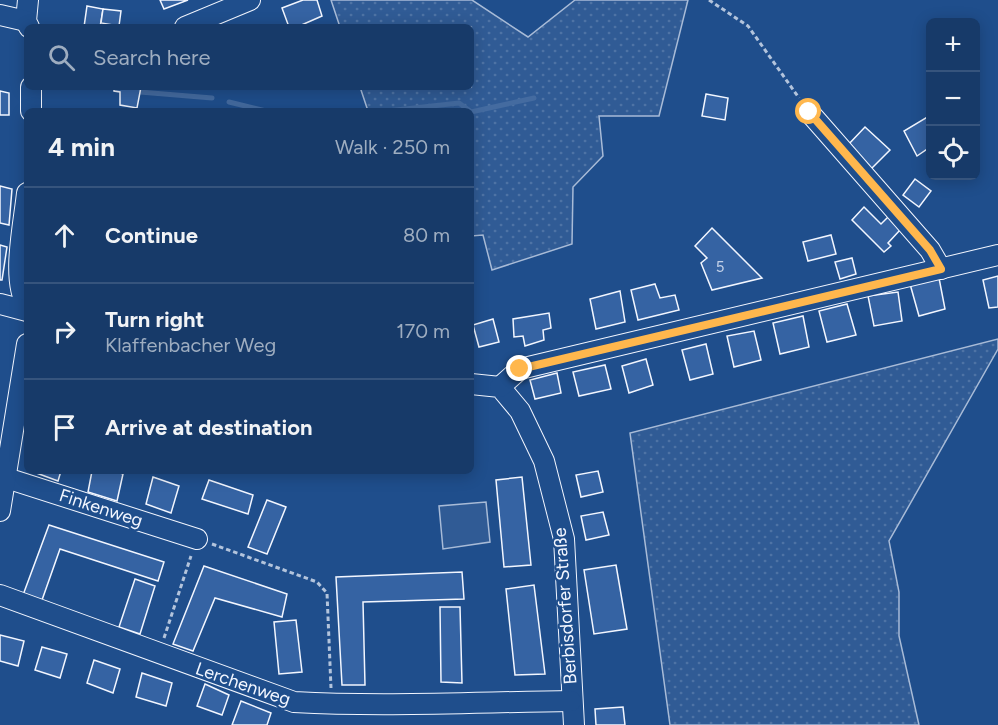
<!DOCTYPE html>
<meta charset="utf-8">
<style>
:root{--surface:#173a69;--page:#244571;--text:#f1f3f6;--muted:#9eadc0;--line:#36547d}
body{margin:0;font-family:Figtree,sans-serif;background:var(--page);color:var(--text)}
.controls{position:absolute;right:18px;top:18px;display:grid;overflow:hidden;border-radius:9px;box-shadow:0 3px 15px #0003}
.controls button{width:54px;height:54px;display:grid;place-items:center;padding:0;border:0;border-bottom:2px solid var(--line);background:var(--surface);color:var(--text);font:30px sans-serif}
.stop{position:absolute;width:18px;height:18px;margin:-14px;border:4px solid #ffb74d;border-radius:50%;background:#fff}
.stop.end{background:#ffb74d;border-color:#fff;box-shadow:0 2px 6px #0008}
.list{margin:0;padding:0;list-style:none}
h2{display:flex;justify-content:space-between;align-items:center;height:78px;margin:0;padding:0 24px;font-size:26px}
h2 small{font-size:20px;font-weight:400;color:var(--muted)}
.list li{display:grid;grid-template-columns:39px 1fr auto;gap:18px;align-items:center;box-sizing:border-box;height:96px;padding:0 24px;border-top:2px solid var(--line)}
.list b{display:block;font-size:22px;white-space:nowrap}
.list p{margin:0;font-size:20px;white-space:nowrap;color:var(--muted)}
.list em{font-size:20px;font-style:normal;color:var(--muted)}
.icon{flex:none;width:33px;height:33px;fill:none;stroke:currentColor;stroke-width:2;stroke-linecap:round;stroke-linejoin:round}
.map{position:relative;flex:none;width:998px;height:725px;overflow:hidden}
.search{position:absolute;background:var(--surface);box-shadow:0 3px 15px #0003;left:24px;top:24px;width:450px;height:66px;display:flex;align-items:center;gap:15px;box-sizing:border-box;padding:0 21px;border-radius:9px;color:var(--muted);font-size:22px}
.panel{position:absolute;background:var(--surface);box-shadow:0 3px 15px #0003;left:24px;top:108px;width:450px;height:366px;border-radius:9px}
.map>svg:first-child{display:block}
</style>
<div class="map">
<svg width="998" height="725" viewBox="0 0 998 725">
<defs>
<pattern id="grass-dots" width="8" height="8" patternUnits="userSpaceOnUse" patternTransform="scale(1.5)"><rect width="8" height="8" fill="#305b95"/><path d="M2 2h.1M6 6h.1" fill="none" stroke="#4e73a5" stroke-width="1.8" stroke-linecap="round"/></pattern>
</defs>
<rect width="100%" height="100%" fill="#1f4e8c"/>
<g fill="url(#grass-dots)" stroke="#a8bbd7" stroke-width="1.5">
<path d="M331 0H472L528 37 575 0H688L659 116H599L603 156 573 187 572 244 492 270 483 235 471 236V111H368L360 87H471V27H340Z"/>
<path d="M998 339V349L889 541 899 592V636L919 725H670L630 433Z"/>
</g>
<path fill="#305b95" stroke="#a8bbd7" stroke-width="1.5" d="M486 502 490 542 443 549 439 506Z"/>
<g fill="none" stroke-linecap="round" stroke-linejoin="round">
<g stroke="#446ba0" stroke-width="5">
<path d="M140 92 212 98"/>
<path d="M229 102 266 111"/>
<path d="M387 111 459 103 470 111"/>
<path d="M471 112 534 98"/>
</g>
</g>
<g fill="#3563a3" stroke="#f2f6ff" stroke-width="1.5">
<path d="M160 0H188L164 9Z"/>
<path d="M303 0H317L322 16 297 27H289L282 8Z"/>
<path d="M87 6 103 9 100 27H84Z"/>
<path d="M103 9 121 11 119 26 101 23Z"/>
<path d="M114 87H141L137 108 120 105V92L114 91Z"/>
<path d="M0 91 9 93V115H0Z"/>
<path d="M706 94 728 98 725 120 702 116Z"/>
<path d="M929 116 930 147 917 156 904 131Z"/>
<path d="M865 127 890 150 871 169 847 146Z"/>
<path d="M915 179 931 191 919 207 903 195Z"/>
<path d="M0 186 12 189 9 225 0 223Z"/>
<path d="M864 207 881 224 888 217 900 230 888 243 891 246 884 252 852 220Z"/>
<path d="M712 228 762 278 712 290 701 263 707 258 695 246Z"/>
<path d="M831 235 836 254 808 261 803 242Z"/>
<path d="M0 245 7 247 2 280H0Z"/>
<path d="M852 258 856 274 840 279 835 262Z"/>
<path d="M998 276V307L989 308 983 280Z"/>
<path d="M939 278 945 309 919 316 910 284Z"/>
<path d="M655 284 660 298 675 295 679 310 638 320 631 290Z"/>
<path d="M620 291 625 322 596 329 590 299Z"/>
<path d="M898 292 902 321 874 326 868 296Z"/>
<path d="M847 304 856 335 827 342 819 311Z"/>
<path d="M549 313 551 328 543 330 544 340 525 346 523 336 514 337 513 319Z"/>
<path d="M803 316 809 347 780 354 773 323Z"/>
<path d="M493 319 499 342 479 347 473 325Z"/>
<path d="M754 331 761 360 734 367 727 336Z"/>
<path d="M706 344 713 374 690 380 682 350Z"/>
<path d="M646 359 653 385 629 393 622 366Z"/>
<path d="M605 365 611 389 579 396 573 372Z"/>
<path d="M557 373 561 393 535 399 530 380Z"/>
<path d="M31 471H61L58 481Z"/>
<path d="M92 471H114L123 474 117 501 88 492Z"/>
<path d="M598 471 603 492 581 497 576 475Z"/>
<path d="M153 477 179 486 171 513 146 504Z"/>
<path d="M522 477 531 565 504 567 496 480Z"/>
<path d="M209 480 253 495 248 514 202 499Z"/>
<path d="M267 500 286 507 267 554 248 547Z"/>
<path d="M603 512 609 535 586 540 581 516Z"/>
<path d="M49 525 164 562 158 581 60 549 42 600 23 595Z"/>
<path d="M616 565 627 629 594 634 584 570Z"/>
<path d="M204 566 287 594 282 617 215 598 193 651 173 644Z"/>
<path d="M462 572 464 599 363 602 365 685H342L336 577Z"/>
<path d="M135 579 155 586 140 634 119 627Z"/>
<path d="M534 585 545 674 515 675 506 589Z"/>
<path d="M440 607H460L462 683 441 682Z"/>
<path d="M296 620 302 672 279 674 274 622Z"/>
<path d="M0 635 24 641 18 666 0 661Z"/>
<path d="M42 647 67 654 60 678 35 670Z"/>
<path d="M94 660 120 669 113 693 87 683Z"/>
<path d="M142 673 172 683 166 706 136 697Z"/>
<path d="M205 684 229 695 222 715 197 706Z"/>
<path d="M241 701 271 713 267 725H232Z"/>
<path d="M623 707 625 725H596L595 709Z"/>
</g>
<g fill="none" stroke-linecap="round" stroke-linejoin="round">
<defs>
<g id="minor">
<path d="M28 0 26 21 29 27"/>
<path d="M0 15 26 21"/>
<path d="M185 27 250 0"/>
<path d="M31 87V111"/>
<path d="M809 112 930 250 941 269"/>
<path d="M27 193C24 223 11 280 27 305"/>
<path d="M0 304 27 311"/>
<path d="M471 384 500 387 520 411 544 461 564 539 574 725"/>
<path d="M500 387 520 369 998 255"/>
<path d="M0 476 197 539"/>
<path d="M0 511 27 344"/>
<path d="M0 595 294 702C386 707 479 702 571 701"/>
</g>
</defs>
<use href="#minor" stroke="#f2f6ff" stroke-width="22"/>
<g stroke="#b3c4dc" stroke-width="3" stroke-dasharray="4.5 3" stroke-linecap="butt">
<path d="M709 0 748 26 799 98"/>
<path d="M212 544 317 582 327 593 331 688"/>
<path d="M164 638 191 556"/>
</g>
<use href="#minor" stroke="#1f4e8c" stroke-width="20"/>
</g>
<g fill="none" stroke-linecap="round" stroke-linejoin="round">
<path stroke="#ffb74d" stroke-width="8" d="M520 369 941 269 930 250 809 112"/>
</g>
<g text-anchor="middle" stroke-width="4.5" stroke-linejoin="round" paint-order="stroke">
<g font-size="15" fill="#c3d1e8">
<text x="720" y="272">5</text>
</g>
<g font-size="18" fill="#f2f6ff" stroke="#1f4e8c">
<text transform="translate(101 508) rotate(18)" y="6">Finkenweg</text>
<text transform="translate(565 606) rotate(-94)" y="6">Berbisdorfer Straße</text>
<text transform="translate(243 684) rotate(19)" y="6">Lerchenweg</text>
</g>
</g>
</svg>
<div class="controls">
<button>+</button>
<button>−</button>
<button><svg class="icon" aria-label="locate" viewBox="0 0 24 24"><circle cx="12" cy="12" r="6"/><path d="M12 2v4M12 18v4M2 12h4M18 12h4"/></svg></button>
</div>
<div class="stop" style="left:809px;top:112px"></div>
<div class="stop end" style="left:520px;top:369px"></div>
<div class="search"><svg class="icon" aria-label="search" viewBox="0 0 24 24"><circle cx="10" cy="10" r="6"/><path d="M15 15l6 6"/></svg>Search here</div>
<section class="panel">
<h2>4 min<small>Walk · 250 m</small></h2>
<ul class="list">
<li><svg class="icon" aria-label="ahead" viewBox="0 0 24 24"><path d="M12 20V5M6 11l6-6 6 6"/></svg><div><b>Continue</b></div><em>80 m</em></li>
<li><svg class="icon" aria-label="right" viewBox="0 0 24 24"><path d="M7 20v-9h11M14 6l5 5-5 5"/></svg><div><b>Turn right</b><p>Klaffenbacher Weg</p></div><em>170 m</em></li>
<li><svg class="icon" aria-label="arrive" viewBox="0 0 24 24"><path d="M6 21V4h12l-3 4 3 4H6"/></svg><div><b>Arrive at destination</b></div></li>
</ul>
</section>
</div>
